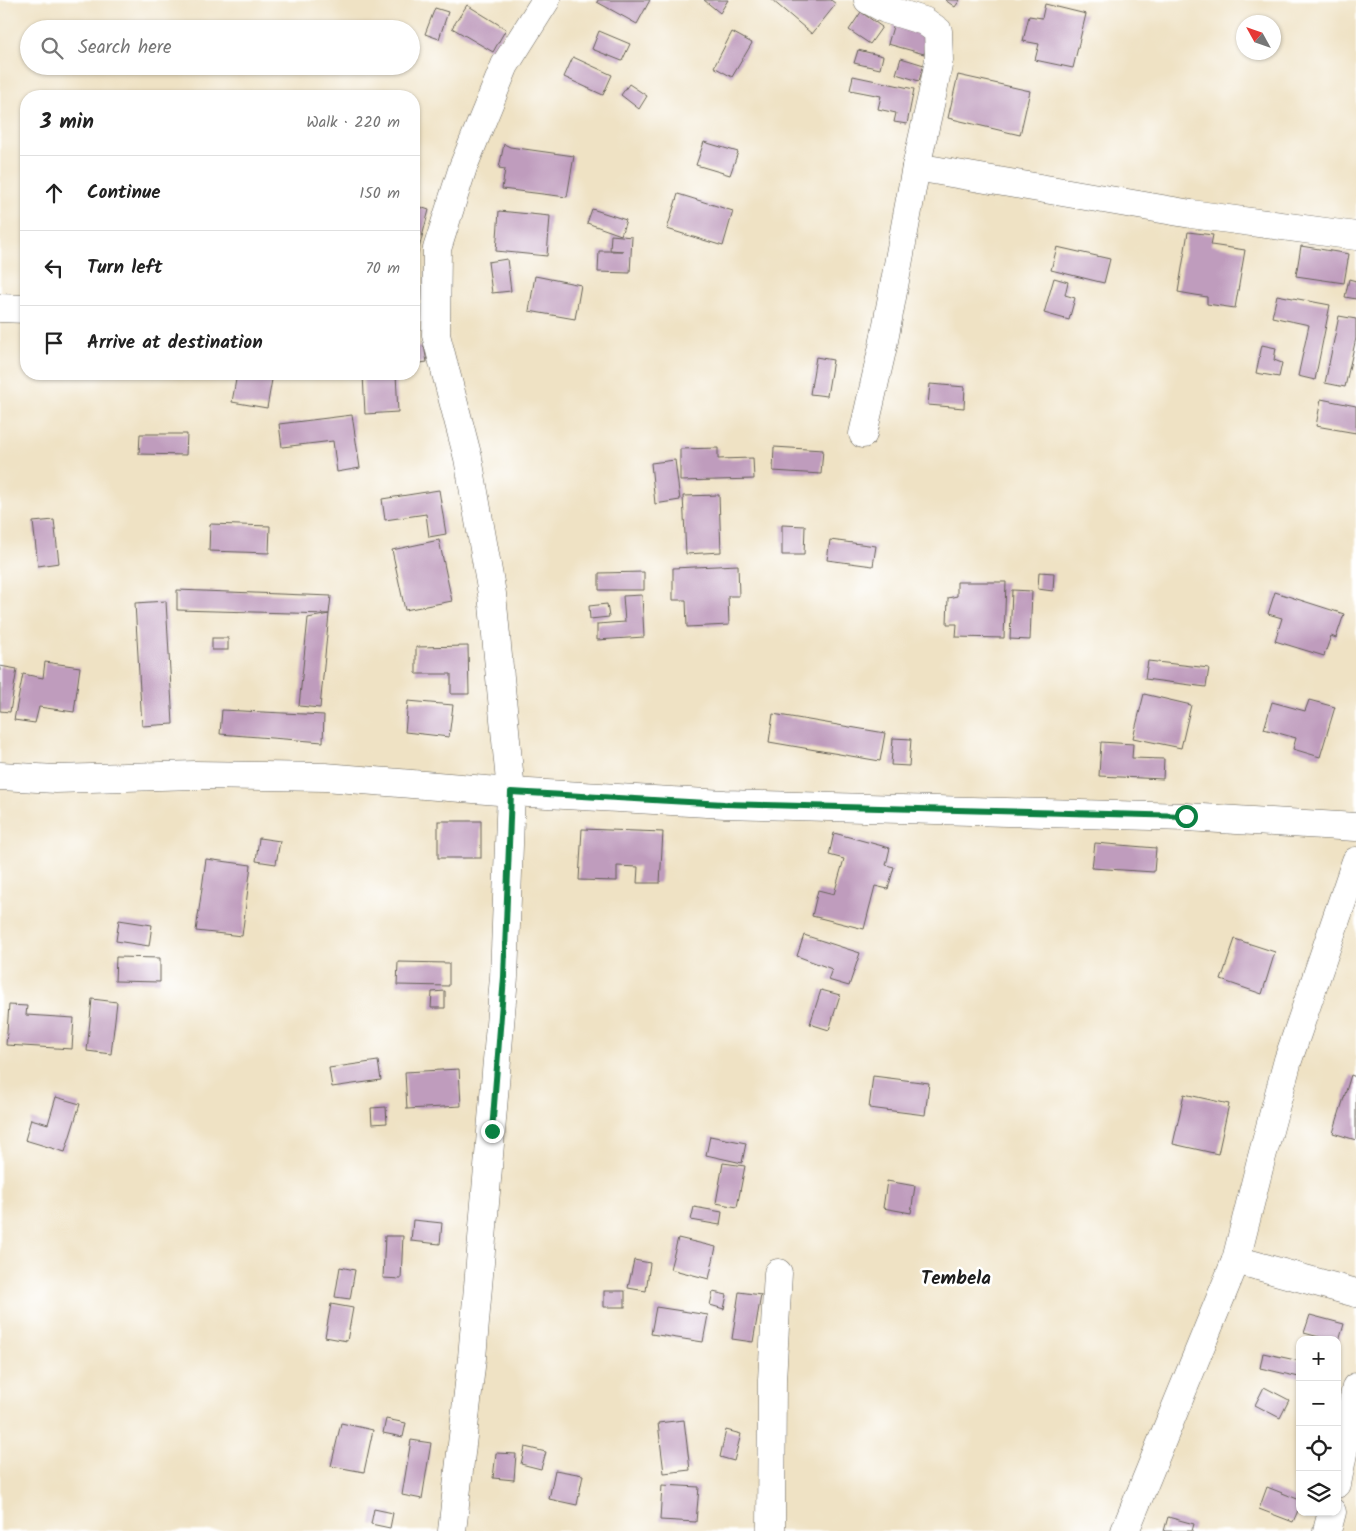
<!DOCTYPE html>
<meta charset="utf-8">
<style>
:root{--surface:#fff;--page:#f6f6f6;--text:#222;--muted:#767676;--line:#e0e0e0}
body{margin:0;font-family:Kalam,sans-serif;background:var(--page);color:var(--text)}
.controls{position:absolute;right:15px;bottom:15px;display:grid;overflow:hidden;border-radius:10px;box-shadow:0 1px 4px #0004}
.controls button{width:45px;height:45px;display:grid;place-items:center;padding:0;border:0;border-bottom:1px solid var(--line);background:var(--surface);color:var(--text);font:25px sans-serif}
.compass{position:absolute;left:1236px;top:15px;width:45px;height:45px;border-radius:50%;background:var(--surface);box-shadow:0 1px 4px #0004;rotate:310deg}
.stop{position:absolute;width:15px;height:15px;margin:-11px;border:4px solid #0b8043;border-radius:50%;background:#fff}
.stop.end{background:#0b8043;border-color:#fff;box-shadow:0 1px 5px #0008}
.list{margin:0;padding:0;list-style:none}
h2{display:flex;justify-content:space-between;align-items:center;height:65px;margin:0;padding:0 20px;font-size:21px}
h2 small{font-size:16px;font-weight:400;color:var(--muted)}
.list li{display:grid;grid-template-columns:32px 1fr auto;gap:15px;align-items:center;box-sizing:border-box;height:75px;padding:0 20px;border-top:1px solid var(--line)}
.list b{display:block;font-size:19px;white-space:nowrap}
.list em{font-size:16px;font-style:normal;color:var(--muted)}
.icon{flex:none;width:28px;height:28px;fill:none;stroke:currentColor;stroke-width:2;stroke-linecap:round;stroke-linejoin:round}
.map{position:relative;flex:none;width:1356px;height:1531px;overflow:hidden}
.search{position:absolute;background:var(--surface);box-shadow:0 1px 4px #0004;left:20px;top:20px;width:400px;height:55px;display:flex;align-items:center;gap:12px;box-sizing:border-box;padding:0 18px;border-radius:28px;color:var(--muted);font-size:19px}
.panel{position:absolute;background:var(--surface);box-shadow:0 1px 4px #0004;left:20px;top:90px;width:400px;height:290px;border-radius:20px}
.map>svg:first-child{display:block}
</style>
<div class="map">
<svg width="1356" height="1531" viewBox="0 0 1356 1531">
<rect width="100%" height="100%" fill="#fff"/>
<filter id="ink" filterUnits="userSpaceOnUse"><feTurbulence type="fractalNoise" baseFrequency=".02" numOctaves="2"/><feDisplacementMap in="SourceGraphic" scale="10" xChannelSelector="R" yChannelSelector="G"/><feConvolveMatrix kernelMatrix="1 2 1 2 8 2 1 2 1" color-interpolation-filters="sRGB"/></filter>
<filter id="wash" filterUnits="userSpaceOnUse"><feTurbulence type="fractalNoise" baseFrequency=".0096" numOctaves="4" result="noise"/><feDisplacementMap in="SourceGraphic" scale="20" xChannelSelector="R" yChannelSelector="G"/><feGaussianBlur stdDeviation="1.12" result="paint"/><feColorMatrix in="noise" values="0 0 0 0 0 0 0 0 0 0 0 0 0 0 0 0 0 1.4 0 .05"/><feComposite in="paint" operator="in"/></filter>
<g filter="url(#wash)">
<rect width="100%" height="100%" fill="#efe2c4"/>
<g id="blocks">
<g fill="#bf9cbd">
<path d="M598 0H650L637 24 597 2Z"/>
<path d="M704 0H728L720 13Z"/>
<path d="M772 0H831L836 4 812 34Z"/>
<path d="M945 0H960L955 7Z"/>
<path d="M1045 4 1086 14 1073 68 1035 60 1039 44 1023 41 1029 16 1042 18Z"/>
<path d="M467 5 506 29 493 52 452 28Z"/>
<path d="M435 8 448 12 439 39 425 34Z"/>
<path d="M861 12 882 27 870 44 849 30Z"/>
<path d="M894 23 930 34 924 54 888 44Z"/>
<path d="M599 31 630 44 622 61 592 49Z"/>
<path d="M732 32 752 43 732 77 714 67Z"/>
<path d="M858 50 883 56 880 69 854 63Z"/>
<path d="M573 57 612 75 603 95 564 77Z"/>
<path d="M901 58 924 65 919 81 896 74Z"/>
<path d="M958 75 1030 91 1020 135 948 118Z"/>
<path d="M853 76 914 89 907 124 894 122 896 113 878 109 881 96 850 90Z"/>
<path d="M629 84 647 96 639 109 621 95Z"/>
<path d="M704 142 738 152 730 175 696 165Z"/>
<path d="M504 144 510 147 574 156 567 197 502 189 505 169 499 168Z"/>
<path d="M678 194 733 211 723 246 667 229Z"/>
<path d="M414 205 429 210 417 256 414 255Z"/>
<path d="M592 209 626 220 621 235 587 223Z"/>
<path d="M499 211 550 216 547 256 496 251Z"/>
<path d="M1188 232 1213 235 1211 245 1245 250 1235 308 1207 304V297L1178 292Z"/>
<path d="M611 235 632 237 630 273 598 272 599 251H623L610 250Z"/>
<path d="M1301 246 1349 254 1344 283 1296 276Z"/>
<path d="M1057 247 1110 259 1104 283 1051 270Z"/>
<path d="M507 259 511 291 492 293 488 262Z"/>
<path d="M535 276 581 285 575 319 529 311Z"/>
<path d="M1054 278 1068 282 1065 295 1075 298 1069 320 1044 313Z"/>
<path d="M1349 279 1356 281V299L1345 297Z"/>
<path d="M1277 295 1330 305 1315 380 1298 376 1309 325 1272 317Z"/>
<path d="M1339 316 1356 319V338L1345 387 1325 383Z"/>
<path d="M1262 345 1276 348 1274 360 1282 363 1279 377 1256 373Z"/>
<path d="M424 346 427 362 414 364V348Z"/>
<path d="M816 357 833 360 827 396 810 394Z"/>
<path d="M237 374H273L267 408 232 402Z"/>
<path d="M363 374H396L398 412 365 414Z"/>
<path d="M930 384 965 387 964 408 928 405Z"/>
<path d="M1321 399 1356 406V433L1316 426Z"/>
<path d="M352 415 360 468 337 472 333 441 282 447 279 424Z"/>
<path d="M140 434H187L186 455 139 454Z"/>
<path d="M774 447 823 450 821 474 773 471Z"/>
<path d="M718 448V459L753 458 754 479 680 481V449Z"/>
<path d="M675 460 680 500 655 504 651 463Z"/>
<path d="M439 490 446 534 429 537 426 514 385 520 382 499Z"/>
<path d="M719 495 721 552 686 554 683 496Z"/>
<path d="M54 520 59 563 38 566 33 522Z"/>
<path d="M210 524 270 526 269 553 209 551Z"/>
<path d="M782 525 805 526 804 555H782Z"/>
<path d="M439 540 452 601 405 610 392 550Z"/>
<path d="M830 540 876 546 873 566 827 560Z"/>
<path d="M738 565 739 596H728L729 625 687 627 686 600H673V568Z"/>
<path d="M644 572V590H599V573Z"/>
<path d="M1039 572 1054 573 1053 591 1038 589Z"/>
<path d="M957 582H1006L1004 638 956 637 957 624H947L948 598 957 596Z"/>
<path d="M177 590 331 596 329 614 177 610Z"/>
<path d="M1012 590 1032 591 1030 640 1010 639Z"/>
<path d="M1275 592 1344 614 1336 638 1331 636 1324 656 1275 641 1282 618 1268 614Z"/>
<path d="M642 595 644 637 597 640V624L625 622 623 596Z"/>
<path d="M166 601 173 724 142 726 135 603Z"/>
<path d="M607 604 609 617 590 619 589 606Z"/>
<path d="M329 614 320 708 299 706 308 618Z"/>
<rect x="212" y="638" width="16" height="12"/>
<path d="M468 646 469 694H451V674H416V647Z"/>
<path d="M1148 661 1209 668 1206 687 1145 679Z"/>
<path d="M45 662 80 667 74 712 39 707 35 723 14 720 23 674 43 678Z"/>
<path d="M0 666 17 669 10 712 0 711Z"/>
<path d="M1144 694 1191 705 1181 748 1133 738Z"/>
<path d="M1309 700 1335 707 1320 757 1293 749 1296 738 1264 729 1272 702 1305 711Z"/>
<path d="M408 701 453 705 449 737 405 732Z"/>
<path d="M222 710 324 715 323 742 220 734Z"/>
<path d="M773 714 885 733 880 761 769 742Z"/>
<path d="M893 738 911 739 909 766 891 765Z"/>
<path d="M1101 742 1133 744 1132 758 1164 759 1163 779 1099 776Z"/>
<rect x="438" y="821" width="43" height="37"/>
<path d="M582 829 663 832 660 883H637L638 867 617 866V881L579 880Z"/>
<path d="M834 833 890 848 886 865 894 867 888 889 875 886 864 929 812 916 818 890 834 894 844 859 829 855Z"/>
<path d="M259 838 280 841 276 864 256 861Z"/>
<path d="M1095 843 1156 848 1154 872 1092 868Z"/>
<path d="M206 859 251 865 242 936 196 931Z"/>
<path d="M119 920 152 925 149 946 116 941Z"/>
<path d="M804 935 860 953 849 986 828 980 832 969 797 956Z"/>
<path d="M1235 939 1275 952 1262 994 1221 980Z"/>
<path d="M116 957 160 958V982L115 981Z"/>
<path d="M398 962 449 963V986L397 985Z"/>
<path d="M821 990 840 995 829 1030 810 1024Z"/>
<path d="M445 991V1008H431L432 992Z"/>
<path d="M92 999 117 1002 111 1054 87 1051Z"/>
<path d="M9 1005 27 1006 26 1015 74 1018 72 1049 6 1045Z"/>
<path d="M378 1061 381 1080 332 1087 329 1068Z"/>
<path d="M459 1069 461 1106 407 1109 405 1072Z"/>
<path d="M1351 1075 1356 1077V1140L1333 1133Z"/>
<path d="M873 1076 929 1083 925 1115 869 1108Z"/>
<path d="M1184 1094 1229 1104 1218 1154 1173 1144Z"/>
<path d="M56 1097 80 1104 65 1152 25 1140 31 1119 48 1124Z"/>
<path d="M386 1107 387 1123 372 1124 371 1108Z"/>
<path d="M710 1136 746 1143 742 1163 706 1155Z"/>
<path d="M723 1163 745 1166 737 1207 716 1203Z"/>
<path d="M887 1181 915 1186 911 1213 883 1208Z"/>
<path d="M694 1207 722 1212 720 1225 691 1220Z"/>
<path d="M413 1220 442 1223 440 1244 411 1241Z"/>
<path d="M385 1236H403L401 1279 383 1278Z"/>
<path d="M678 1238 716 1247 709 1279 670 1269Z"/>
<path d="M634 1260 650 1263 646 1291 628 1288Z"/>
<path d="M340 1267 355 1270 350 1299 335 1297Z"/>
<rect x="604" y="1291" width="21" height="16"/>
<path d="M713 1292 727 1295 724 1309 710 1305Z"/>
<path d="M739 1292 761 1295 753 1342 732 1339Z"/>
<path d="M331 1304 353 1308 347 1341 325 1337Z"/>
<path d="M656 1307 708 1315 703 1342 651 1334Z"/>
<path d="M1310 1315 1344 1324 1338 1345 1337 1340H1318L1319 1337 1304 1333Z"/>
<path d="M1263 1353 1300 1361 1299 1377 1260 1368Z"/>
<path d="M1264 1387 1289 1400 1280 1418 1255 1405Z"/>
<path d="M386 1419 406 1423 403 1437 383 1433Z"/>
<path d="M684 1420 690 1470 664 1473 658 1423Z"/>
<path d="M341 1423 373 1430 364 1472 331 1466Z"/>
<path d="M726 1430 741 1434 734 1461 720 1457Z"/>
<path d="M411 1440 431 1443 422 1499 402 1495Z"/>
<path d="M525 1447 546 1452 541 1469 521 1464Z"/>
<path d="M496 1453 516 1454 514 1480 493 1478Z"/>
<path d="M555 1470 583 1475 577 1505 549 1499Z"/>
<path d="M662 1485 699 1487 696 1522 660 1520Z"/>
<path d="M1267 1487 1300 1500V1506L1293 1522 1259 1509Z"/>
<path d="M374 1509 393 1513 390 1528 371 1524Z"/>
<path d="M1168 1517 1194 1524 1192 1531H1164Z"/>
</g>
</g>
</g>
<g filter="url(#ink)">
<use href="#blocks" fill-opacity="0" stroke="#666157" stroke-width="1"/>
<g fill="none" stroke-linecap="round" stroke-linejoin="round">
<defs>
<g id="minor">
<path d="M916 167 1191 214 1356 236"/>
<path d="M0 308 26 309"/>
<path d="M863 434 883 346 916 167 932 96 939 60 938 31 924 21 885 9 868 0"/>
<path d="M0 776 56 779 195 775 325 777 511 792 725 804 1186 817 1356 827"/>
<path d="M1236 1260 1356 1293"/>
<path d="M1337 1484 1356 1387"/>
<path d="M452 1531 472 1358 504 977 511 792 492 594 468 458 436 335 437 249 463 167 505 65 546 0"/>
<path d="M771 1531 772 1380 778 1273"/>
<path d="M1125 1531 1236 1260 1260 1164 1288 1060 1356 861"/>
<path d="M1327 1531 1332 1512"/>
</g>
</defs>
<use href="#minor" stroke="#666157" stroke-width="29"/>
<use href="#minor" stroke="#fff" stroke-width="28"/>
</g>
</g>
<g fill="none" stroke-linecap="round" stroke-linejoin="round" filter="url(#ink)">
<path stroke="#0b8043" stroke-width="6" d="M492 1131 504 977 511 792 724 804 1186 816"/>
</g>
<g text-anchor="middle" stroke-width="5" stroke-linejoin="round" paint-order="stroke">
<g font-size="19" font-weight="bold" fill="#1c1c1c" stroke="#fff">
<text x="956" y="1284">Tembela</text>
</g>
</g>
</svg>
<div class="controls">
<button>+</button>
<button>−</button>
<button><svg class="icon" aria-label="locate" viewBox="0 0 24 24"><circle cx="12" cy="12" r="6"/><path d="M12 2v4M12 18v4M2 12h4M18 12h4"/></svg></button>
<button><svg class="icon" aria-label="layers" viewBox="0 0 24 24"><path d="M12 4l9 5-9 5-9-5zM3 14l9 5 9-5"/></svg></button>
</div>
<svg class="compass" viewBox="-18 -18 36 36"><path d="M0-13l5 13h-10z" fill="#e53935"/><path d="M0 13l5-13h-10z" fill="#767676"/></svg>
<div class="stop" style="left:1186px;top:816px"></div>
<div class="stop end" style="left:492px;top:1131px"></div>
<div class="search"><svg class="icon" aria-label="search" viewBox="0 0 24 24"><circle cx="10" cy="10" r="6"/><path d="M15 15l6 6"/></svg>Search here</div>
<section class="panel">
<h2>3 min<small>Walk · 220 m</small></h2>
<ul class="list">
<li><svg class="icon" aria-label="ahead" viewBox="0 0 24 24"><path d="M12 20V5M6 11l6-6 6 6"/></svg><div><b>Continue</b></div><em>150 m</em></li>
<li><svg class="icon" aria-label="left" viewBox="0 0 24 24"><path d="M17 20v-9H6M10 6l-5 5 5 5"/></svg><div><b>Turn left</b></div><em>70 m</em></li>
<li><svg class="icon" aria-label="arrive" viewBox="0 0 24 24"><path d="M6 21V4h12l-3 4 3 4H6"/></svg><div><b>Arrive at destination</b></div></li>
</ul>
</section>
</div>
